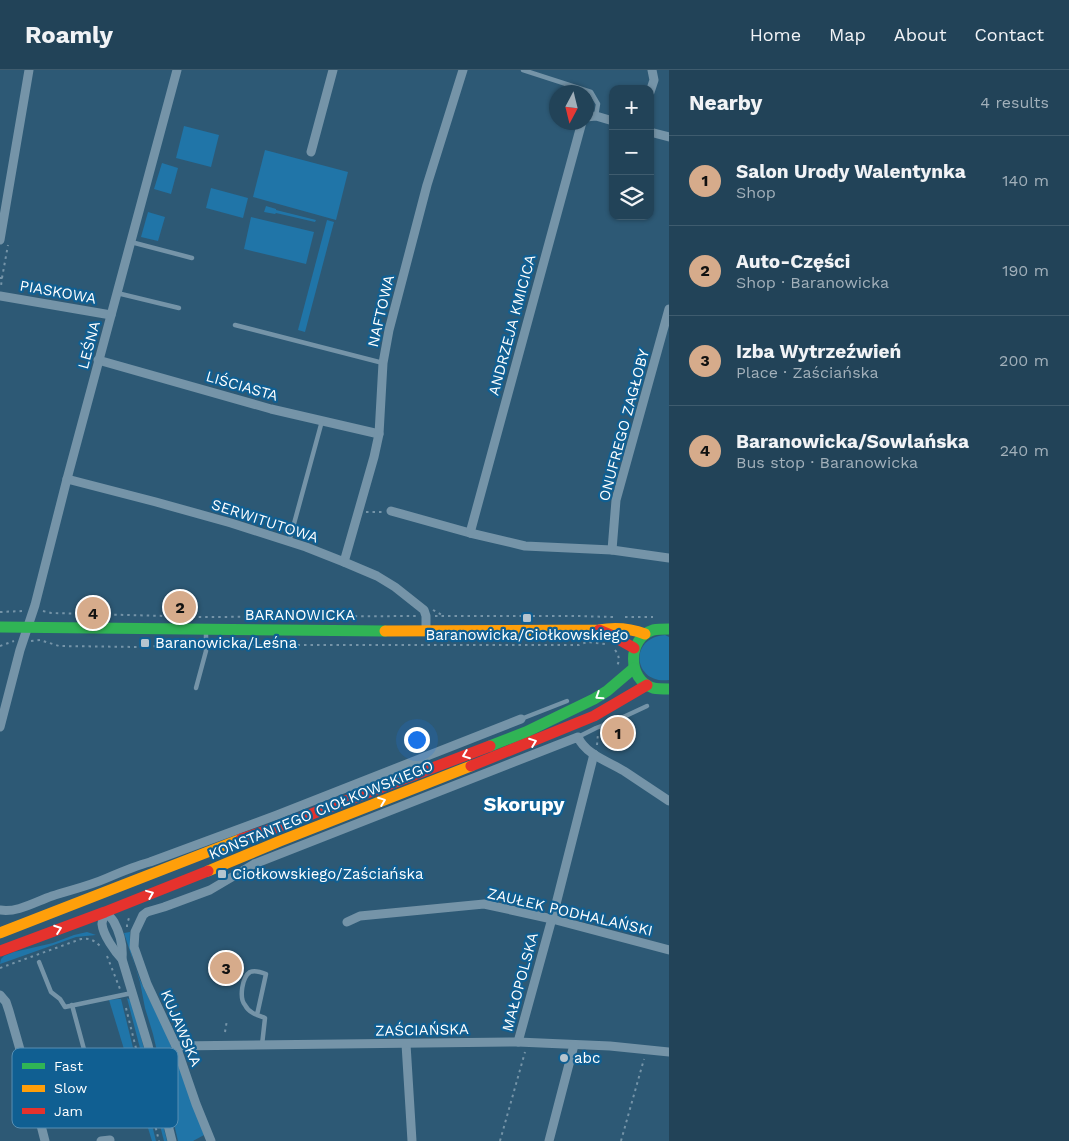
<!DOCTYPE html>
<meta charset="utf-8">
<style>
:root{--surface:#224358;--page:#2e4e61;--text:#f1f3f6;--muted:#a2b0ba;--line:#3f5c6e;--accent:#d6ab8b}
body{margin:0;font-family:"Work Sans",sans-serif;background:var(--page);color:var(--text)}
.controls{position:absolute;right:15px;top:15px;display:grid;overflow:hidden;border-radius:10px;box-shadow:0 1px 4px #0004}
.controls button{width:45px;height:45px;display:grid;place-items:center;padding:0;border:0;border-bottom:1px solid var(--line);background:var(--surface);color:var(--text);font:25px sans-serif}
.compass{position:absolute;left:549px;top:15px;width:45px;height:45px;border-radius:50%;background:var(--surface);box-shadow:0 1px 4px #0004;rotate:187deg}
.you{position:absolute;left:416px;top:669px;width:18px;height:18px;margin:-12px;border:4px solid #fff;border-radius:50%;background:#1a73e8;box-shadow:0 0 0 8px #1a73e833}
.badge{display:grid;place-items:center;width:32px;height:32px;border-radius:50%;background:var(--accent);color:#111;font-size:16px;font-weight:700}
.pin{position:absolute;translate:-50% -50%;border:2px solid #fff;box-shadow:0 1px 5px #0006}
.list{margin:0;padding:0;list-style:none}
h2{display:flex;justify-content:space-between;align-items:center;height:65px;margin:0;padding:0 20px;font-size:21px}
h2 small{font-size:16px;font-weight:400;color:var(--muted)}
.list li{display:grid;grid-template-columns:32px 1fr auto;gap:15px;align-items:center;box-sizing:border-box;height:90px;padding:0 20px;border-top:1px solid var(--line)}
.list b{display:block;font-size:19px;white-space:nowrap}
.list p{margin:0;font-size:16px;white-space:nowrap;color:var(--muted)}
.list em{font-size:16px;font-style:normal;color:var(--muted)}
.icon{flex:none;width:28px;height:28px;fill:none;stroke:currentColor;stroke-width:2;stroke-linecap:round;stroke-linejoin:round}
.map{position:relative;flex:none;width:669px;height:1071px;overflow:hidden}
header{display:flex;align-items:center;gap:30px;box-sizing:border-box;height:70px;padding:0 25px;background:var(--surface);border-bottom:1px solid var(--line)}
header strong{font-size:24px}
nav{display:flex;gap:28px;margin-inline-start:auto;font-size:18px}
main{display:flex}
aside{flex:1;background:var(--surface)}
.map>svg:first-child{display:block}
</style>
<header>
<strong>Roamly</strong>
<nav><a>Home</a><a>Map</a><a>About</a><a>Contact</a></nav>
</header>
<main>
<div class="map">
<svg width="669" height="1071" viewBox="0 0 669 1071">
<rect width="100%" height="100%" fill="#2d5975"/>
<g fill="#2075a8">
<path d="M184 56 219 65 211 97 176 88Z"/>
<path d="M265 80 348 102 336 150 253 127Z"/>
<path d="M162 93 178 98 171 124 154 119Z"/>
<path d="M211 118 248 128 243 148 206 138Z"/>
<path d="M266 136 276 139V140L316 150 315 152 276 143 275 144 264 142Z"/>
<path d="M148 142 165 147 158 171 141 167Z"/>
<path d="M251 147 314 162 306 194 244 179Z"/>
<path d="M327 150 334 152 305 262 298 260Z"/>
<path d="M665 565 669 567V610C634 615 627 568 665 565Z"/>
<path d="M87 862 96 865 76 867 0 894 1 889 4 886 14 882 53 873 74 865Z"/>
<path d="M130 862C127 896 153 933 166 963 179 997 192 1031 204 1065L193 1071H178L153 964 145 938 140 912 124 863Z"/>
<path d="M127 928 132 931 167 1071H164Z"/>
<path d="M118 929H121L156 1071H152L109 930Z"/>
</g>
<g fill="none" stroke-linecap="round" stroke-linejoin="round">
<g stroke="#7594a8" stroke-width="2" stroke-dasharray="2.5 4" stroke-linecap="butt">
<path d="M0 208H2L1 216"/>
<path d="M2 208 8 175"/>
<path d="M366 442H382"/>
<path d="M433 540 442 545"/>
<path d="M43 541 51 543 203 547 418 546"/>
<path d="M0 542 23 541"/>
<path d="M435 546H577L613 547"/>
<path d="M625 547H653"/>
<path d="M31 571 40 570 59 576 138 577 200 574"/>
<path d="M213 575H579L587 572 605 574"/>
<path d="M0 576 14 571"/>
<path d="M615 580C619 585 620 590 617 596"/>
<path d="M597 675 598 664"/>
<path d="M127 857V854L130 845"/>
<path d="M107 886 120 919"/>
<path d="M0 898 81 869C89 868 94 870 100 876"/>
<path d="M126 938 159 1071"/>
<path d="M225 962 227 950"/>
<path d="M500 1071 525 982"/>
<path d="M621 1071 644 989"/>
</g>
<g stroke="#7594a8" stroke-width="4.5">
<path d="M523 0 591 22 598 34 596 46"/>
<path d="M131 172 192 188"/>
<path d="M117 223 179 238"/>
<path d="M235 255 383 293"/>
<path d="M289 472 322 351"/>
<path d="M196 618 206 581V561"/>
<path d="M521 649 567 631"/>
<path d="M578 667 596 658 617 650 647 636"/>
<path d="M39 892 51 922 60 929 65 937 132 923"/>
<path d="M72 935 101 1042 88 1046"/>
<path d="M257 945 266 904C261 902 255 900 250 902 242 907 239 928 245 935 249 943 257 945 265 948L262 975"/>
</g>
<g stroke="#7594a8" stroke-width="9">
<path d="M650 22 654 10 652 0"/>
<path d="M586 47 596 46 613 51"/>
<path d="M650 62 669 67"/>
<path d="M311 82 333 0"/>
<path d="M0 170 29 0"/>
<path d="M0 226 111 245"/>
<path d="M98 290 271 339 379 364"/>
<path d="M67 409 156 432 231 453 306 477 344 492 377 506 395 517 424 540 426 546V560"/>
<path d="M391 441 470 463 525 476 612 480 669 488"/>
<path d="M470 463 582 52"/>
<path d="M612 480 616 430 669 239"/>
<path d="M344 492 374 387 379 364 383 293 389 260 427 115 463 0"/>
<path d="M0 657 20 580 35 535 67 409 177 0"/>
<path d="M0 840C17 843 35 832 52 826 70 820 89 816 107 808 121 802 135 796 150 792L277 745 521 649"/>
<path d="M105 842C108 845 112 848 114 852 120 863 123 877 122 889L148 975 172 1071"/>
<path d="M105 842C104 846 102 851 102 854 103 865 115 882 122 889"/>
<path d="M347 852 360 846 484 834 552 849 669 880"/>
<path d="M0 925 6 932 9 941 35 1032 45 1071"/>
<path d="M518 972 556 834 594 684"/>
<path d="M406 974 412 1071"/>
<path d="M176 976 518 972 610 976 669 982"/>
<path d="M101 1071 110 1070"/>
<path d="M211 1071 196 1034 176 976 147 914 134 877 135 862 143 845 147 842 164 837 210 820 254 794 578 667C585 684 609 692 624 701 639 711 654 721 669 731"/>
<path d="M549 1071 574 975"/>
</g>
<g stroke="#30b455" stroke-width="11">
<path d="M0 557 385 561"/>
<path d="M669 559C664 559 658 559 653 560 627 568 627 610 653 618 658 619 664 619 669 619"/>
<path d="M490 676 526 662 594 629 607 621 634 598"/>
</g>
<g stroke="#ff9f0a" stroke-width="11">
<path d="M385 561 599 560C616 557 629 558 645 564"/>
<path d="M208 801 280 771 471 696"/>
<path d="M0 863 241 769"/>
</g>
<g stroke="#e5322d" stroke-width="11">
<path d="M599 560 611 565 634 578"/>
<path d="M471 696 594 646 647 615"/>
<path d="M241 769 275 758 490 676"/>
<path d="M0 881 105 842 208 801"/>
</g>
</g>
<defs><path id="oneway-chevron" d="M-2-3.5L2.5 0L-2 3.5" fill="none" stroke-width="1.6" stroke-linecap="round" stroke-linejoin="round" transform="scale(1.25)"/></defs>
<g stroke="#fff">
<use href="#oneway-chevron" transform="translate(599 626) rotate(147)"/>
<use href="#oneway-chevron" transform="translate(533 672) rotate(-21)"/>
<use href="#oneway-chevron" transform="translate(466 685) rotate(159)"/>
<use href="#oneway-chevron" transform="translate(382 731) rotate(-21)"/>
<use href="#oneway-chevron" transform="translate(150 824) rotate(-22)"/>
<use href="#oneway-chevron" transform="translate(58 859) rotate(-20)"/>
</g>
<g fill="#b6c5cf" stroke="#105f92" stroke-width="2">
<rect x="522" y="543" width="10" height="10" rx="2.5"/>
<rect x="140" y="568" width="10" height="10" rx="2.5"/>
<rect x="217" y="799" width="10" height="10" rx="2.5"/>
<circle cx="564" cy="988" r="5"/>
</g>
<g text-anchor="middle" stroke-width="4.5" stroke-linejoin="round" paint-order="stroke">
<g font-size="15" fill="#fff" stroke="#105f92">
<text transform="translate(58 222) rotate(10)" y="5">PIASKOWA</text>
<text transform="translate(381 241) rotate(-77)" y="5">NAFTOWA</text>
<text transform="translate(512 255) rotate(-75)" y="5">ANDRZEJA KMICICA</text>
<text transform="translate(89 275) rotate(-75)" y="5">LEŚNA</text>
<text transform="translate(242 316) rotate(16)" y="5">LIŚCIASTA</text>
<text transform="translate(624 355) rotate(-75)" y="5">ONUFREGO ZAGŁOBY</text>
<text transform="translate(265 451) rotate(18)" y="5">SERWITUTOWA</text>
<text x="300" y="550">BARANOWICKA</text>
<text transform="translate(321 740) rotate(-22)" y="5">KONSTANTEGO CIOŁKOWSKIEGO</text>
<text transform="translate(570 842) rotate(13)" y="5">ZAUŁEK PODHALAŃSKI</text>
<text transform="translate(520 912) rotate(-75)" y="5">MAŁOPOLSKA</text>
<text transform="translate(181 958) rotate(67)" y="5">KUJAWSKA</text>
<text transform="translate(422 960) rotate(-1)" y="5">ZAŚCIAŃSKA</text>
</g>
<g font-size="15" fill="#fff" stroke="#105f92" text-anchor="start">
<text x="527" y="570" text-anchor="middle">Baranowicka/Ciołkowskiego</text>
<text x="155" y="578">Baranowicka/Leśna</text>
<text x="232" y="809">Ciołkowskiego/Zaściańska</text>
<text x="574" y="993">abc</text>
</g>
<g font-size="20" font-weight="bold" fill="#fff" stroke="#105f92">
<text x="524" y="741">Skorupy</text>
</g>
</g>
<rect x="12" y="978" width="166" height="80" rx="8" fill="#105f92" stroke="#588fb3" stroke-width="1"/>
<rect x="22" y="993" width="23" height="6" fill="#30b455"/>
<rect x="22" y="1015" width="23" height="7" fill="#ff9f0a"/>
<rect x="22" y="1038" width="23" height="6" fill="#e5322d"/>
<g font-size="14" fill="#fff">
<text x="54" y="1001">Fast</text>
<text x="54" y="1023">Slow</text>
<text x="54" y="1046">Jam</text>
</g>
</svg>
<div class="controls">
<button>+</button>
<button>−</button>
<button><svg class="icon" aria-label="layers" viewBox="0 0 24 24"><path d="M12 4l9 5-9 5-9-5zM3 14l9 5 9-5"/></svg></button>
</div>
<svg class="compass" viewBox="-18 -18 36 36"><path d="M0-13l5 13h-10z" fill="#e53935"/><path d="M0 13l5-13h-10z" fill="#a2b0ba"/></svg>
<div class="you"></div>
<div class="pin badge" style="left:618px;top:663px">1</div>
<div class="pin badge" style="left:180px;top:537px">2</div>
<div class="pin badge" style="left:226px;top:898px">3</div>
<div class="pin badge" style="left:93px;top:543px">4</div>
</div>
<aside>
<h2>Nearby<small>4 results</small></h2>
<ul class="list">
<li><span class="badge">1</span><div><b>Salon Urody Walentynka</b><p>Shop</p></div><em>140 m</em></li>
<li><span class="badge">2</span><div><b>Auto-Części</b><p>Shop · Baranowicka</p></div><em>190 m</em></li>
<li><span class="badge">3</span><div><b>Izba Wytrzeźwień</b><p>Place · Zaściańska</p></div><em>200 m</em></li>
<li><span class="badge">4</span><div><b>Baranowicka/Sowlańska</b><p>Bus stop · Baranowicka</p></div><em>240 m</em></li>
</ul>
</aside>
</main>
